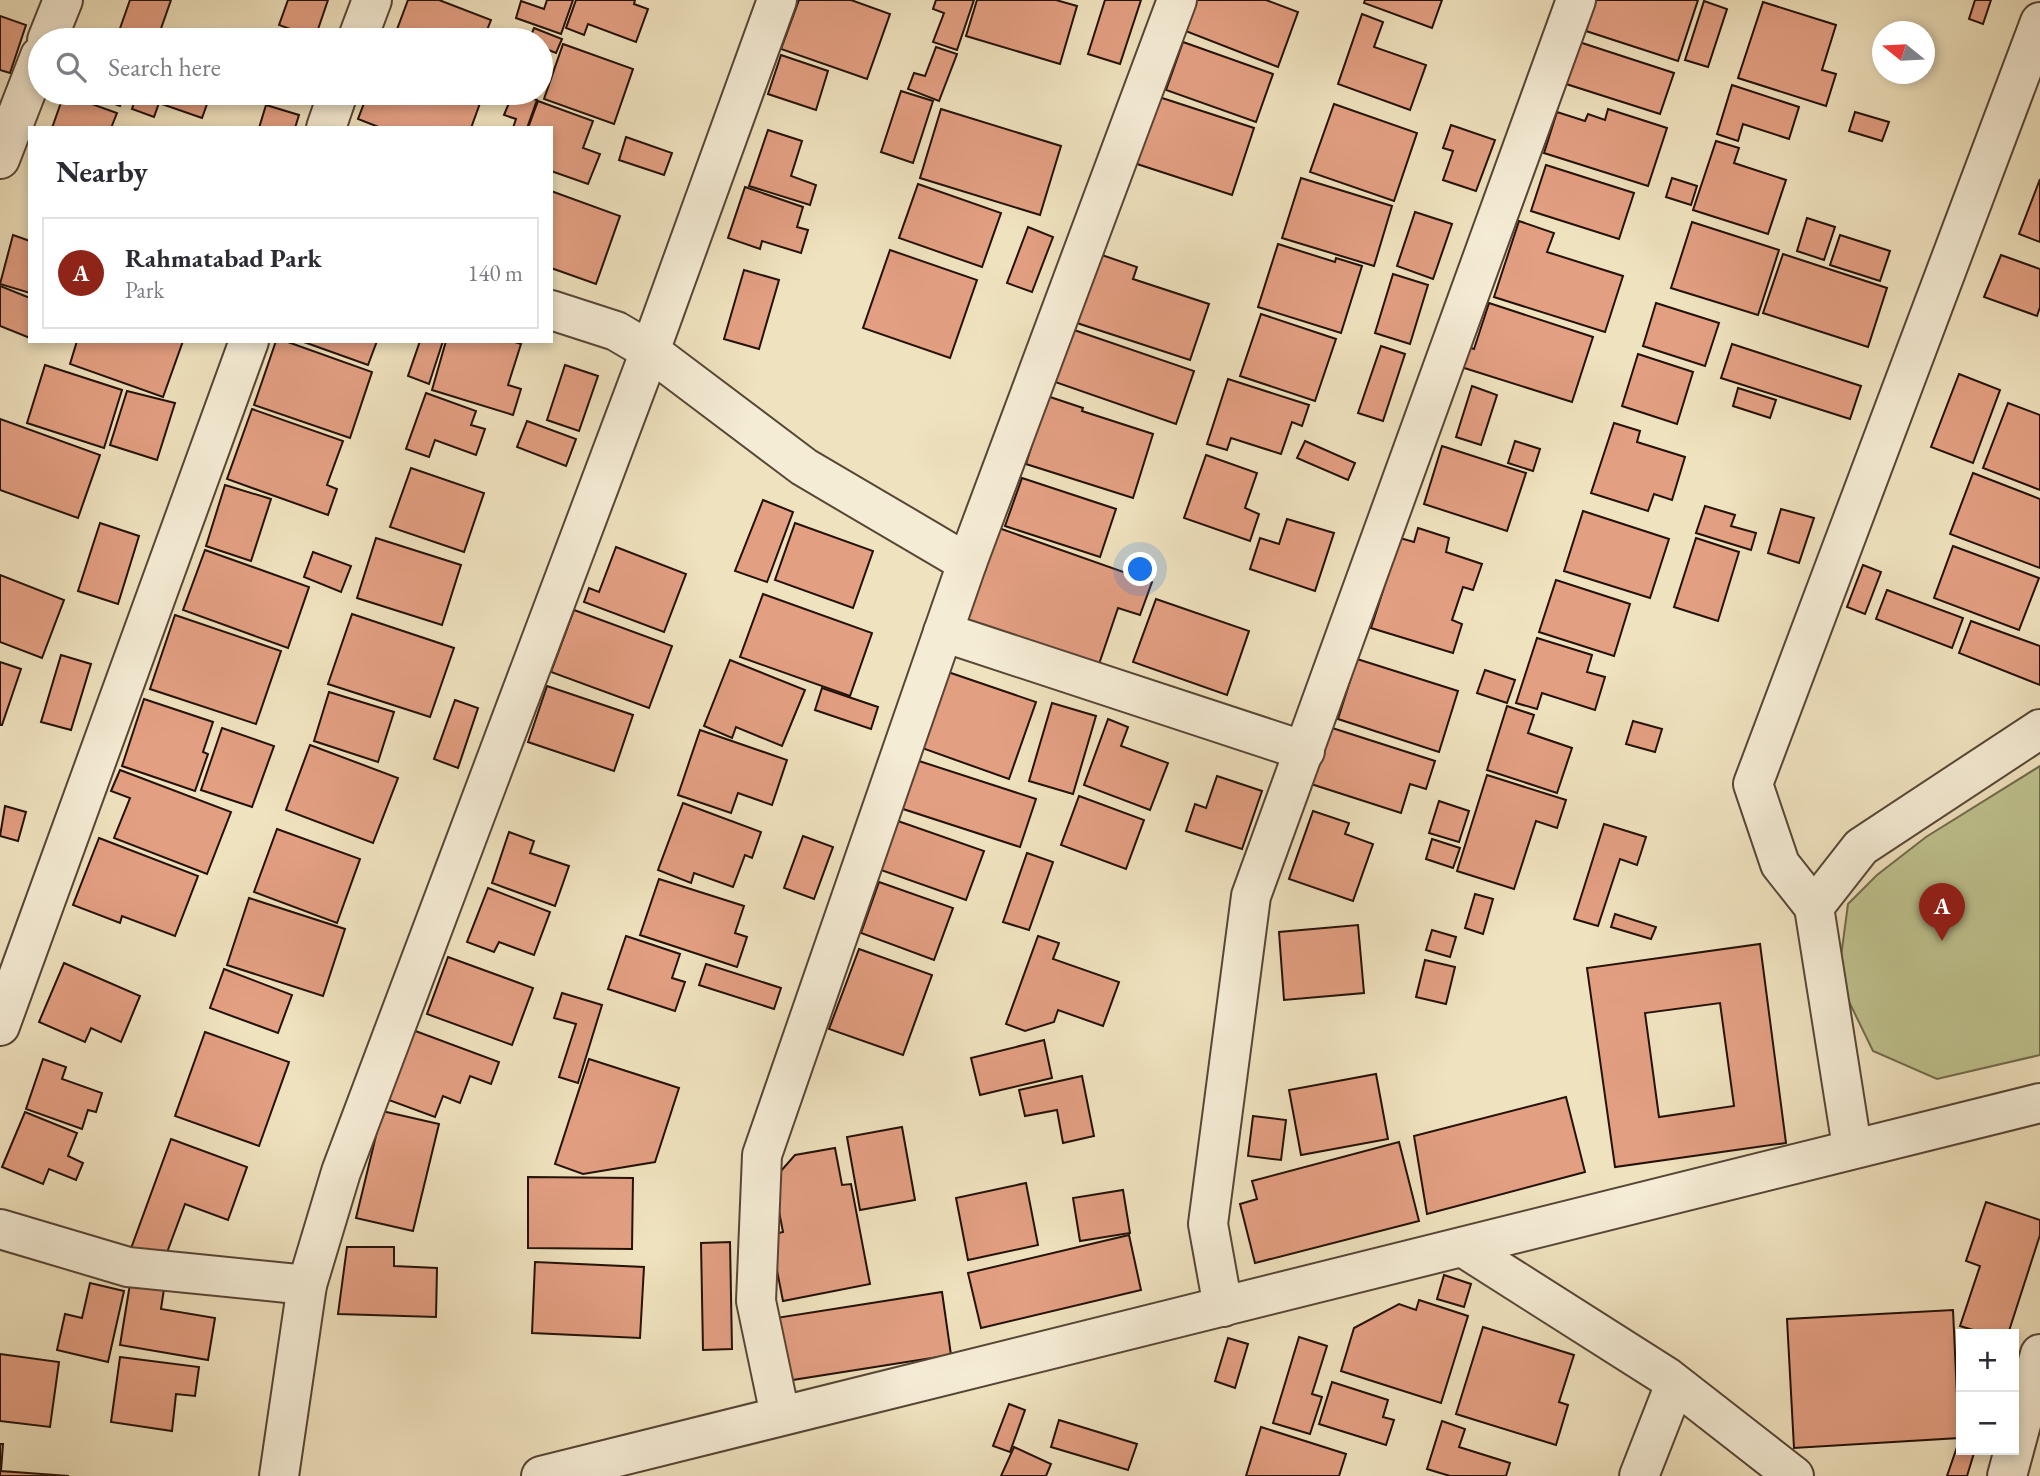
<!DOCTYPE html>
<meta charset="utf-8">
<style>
:root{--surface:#fff;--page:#f2f2f3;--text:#2b2b33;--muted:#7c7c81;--line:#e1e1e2;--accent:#8f2418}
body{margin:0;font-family:"EB Garamond",serif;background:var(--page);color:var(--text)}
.controls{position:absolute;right:21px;bottom:21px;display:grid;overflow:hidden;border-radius:0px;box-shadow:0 4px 10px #0003}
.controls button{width:63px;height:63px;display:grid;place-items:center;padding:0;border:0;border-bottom:2px solid var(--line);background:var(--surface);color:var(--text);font:35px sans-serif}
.compass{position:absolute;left:1872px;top:21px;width:63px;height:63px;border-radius:50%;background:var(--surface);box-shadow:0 4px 10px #0003;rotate:288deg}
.you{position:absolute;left:1141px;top:570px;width:24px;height:24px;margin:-18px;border:5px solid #fff;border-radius:50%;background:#1a73e8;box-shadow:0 0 0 10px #1a73e833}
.badge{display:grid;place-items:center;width:46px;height:46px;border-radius:50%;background:var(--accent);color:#fff;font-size:23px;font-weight:700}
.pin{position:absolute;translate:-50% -58px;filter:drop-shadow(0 2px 4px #0008)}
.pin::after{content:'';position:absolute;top:37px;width:24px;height:21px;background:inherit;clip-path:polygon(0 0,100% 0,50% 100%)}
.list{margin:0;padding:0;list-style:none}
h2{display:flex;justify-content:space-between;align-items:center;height:91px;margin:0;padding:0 28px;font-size:30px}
h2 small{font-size:23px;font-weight:400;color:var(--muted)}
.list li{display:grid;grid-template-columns:46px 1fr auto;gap:21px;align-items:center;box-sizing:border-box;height:112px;margin:0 14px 14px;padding:0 14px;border:2px solid var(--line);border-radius:0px}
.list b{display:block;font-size:26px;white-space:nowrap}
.list p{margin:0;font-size:23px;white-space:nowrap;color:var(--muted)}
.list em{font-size:23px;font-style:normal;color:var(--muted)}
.icon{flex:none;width:38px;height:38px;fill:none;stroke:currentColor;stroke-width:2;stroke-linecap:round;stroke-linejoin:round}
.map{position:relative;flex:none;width:2040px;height:1476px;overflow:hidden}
.search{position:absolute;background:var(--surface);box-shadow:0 4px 10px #0003;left:28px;top:28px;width:525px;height:77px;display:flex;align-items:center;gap:18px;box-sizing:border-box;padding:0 24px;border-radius:38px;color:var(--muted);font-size:26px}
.panel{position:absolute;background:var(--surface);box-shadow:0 4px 10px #0003;left:28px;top:126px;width:525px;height:217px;border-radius:0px}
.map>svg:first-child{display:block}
</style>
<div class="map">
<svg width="2040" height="1476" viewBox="0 0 2040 1476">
<rect width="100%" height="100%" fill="#efe2be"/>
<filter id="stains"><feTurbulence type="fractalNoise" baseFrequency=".00286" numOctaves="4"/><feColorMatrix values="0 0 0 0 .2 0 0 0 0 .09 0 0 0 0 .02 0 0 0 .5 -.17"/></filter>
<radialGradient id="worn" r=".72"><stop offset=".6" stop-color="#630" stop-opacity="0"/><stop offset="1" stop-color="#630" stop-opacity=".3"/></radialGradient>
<path fill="#bec28e" stroke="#716a4b" stroke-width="2" d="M2040 766V1055L1937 1079 1873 1051 1838 979 1848 904 1877 875 1926 837Z"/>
<g fill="#e39f82" stroke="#241108" stroke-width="2" fill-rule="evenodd">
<path d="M130 0H171L157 40H137L118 34Z"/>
<path d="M288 0H328L315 38 279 25Z"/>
<path d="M408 0H439L491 20 483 40H393Z"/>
<path d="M547 0H573L561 34 516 18 521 1 544 9Z"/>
<path d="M576 0H635L634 4 648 9 636 42 588 24 584 35 566 28Z"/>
<path d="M799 0H851L890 14 867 79 781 49Z"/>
<path d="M936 0H974L957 50 933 42 944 13 933 9Z"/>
<path d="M977 0H1056L1077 6 1060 64 966 36Z"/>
<path d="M1105 0H1141L1120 64 1088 54Z"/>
<path d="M1194 0H1266L1298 12 1278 67 1183 30Z"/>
<path d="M1365 0H1442L1432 28 1364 3Z"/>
<path d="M1596 0H1698L1678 61 1586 31Z"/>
<path d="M1975 0H1991L1983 24 1969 19Z"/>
<path d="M1704 1 1727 9 1708 67 1685 60Z"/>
<path d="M1763 2 1836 25 1822 70 1836 74 1826 106 1738 78Z"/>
<path d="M1362 14 1383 22 1374 47 1426 65 1410 110 1338 84Z"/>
<path d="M0 16 26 25 10 73 0 70Z"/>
<path d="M534 28 562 39 556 53 541 47V40H529Z"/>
<path d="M1576 41 1674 73 1660 114 1563 83Z"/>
<path d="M1183 42 1273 74 1256 122 1166 90Z"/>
<path d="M563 44 633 69 614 124 544 99Z"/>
<path d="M936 47 957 54 939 101 908 89 914 73 925 76Z"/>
<path d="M781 55 828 71 816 110 768 94Z"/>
<path d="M1732 85 1799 107 1789 139 1743 124 1738 141 1717 134Z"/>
<path d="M901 91 933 101 913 163 881 152Z"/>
<path d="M85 93H125L120 106Z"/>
<path d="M137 93H211L202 118 159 103 154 117 132 109Z"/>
<path d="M368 93H476L483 95 471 128H381L358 119Z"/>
<path d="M513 93 537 100 527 128H513L516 119 504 115Z"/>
<path d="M64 94 117 113 111 128H52Z"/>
<path d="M1156 96 1254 128 1232 195 1134 163Z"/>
<path d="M538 101 593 121 583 148 600 154 588 184 551 171V128H528Z"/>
<path d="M1334 104 1417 133 1394 201 1310 172Z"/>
<path d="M266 105 299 115 295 128H259Z"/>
<path d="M941 109 1061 146 1040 215 920 178Z"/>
<path d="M1608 109 1667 128 1648 186 1544 153 1557 112 1585 121 1588 114 1605 120Z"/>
<path d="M1855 112 1889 122 1882 141 1849 131Z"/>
<path d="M1451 125 1495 140 1476 191 1443 180 1453 151 1443 148Z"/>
<path d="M768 130 802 141 791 176 816 185 810 205 749 186Z"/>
<path d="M626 137 672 153 664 175 619 160Z"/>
<path d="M1716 141 1739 148 1734 163 1786 180 1768 234 1693 210Z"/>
<path d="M1546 165 1634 193 1619 239 1531 211Z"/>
<path d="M1301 178 1392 206 1374 266 1282 238Z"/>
<path d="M1672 178 1697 186 1691 205 1666 197Z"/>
<path d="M2040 179V242L2019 234Z"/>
<path d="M918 184 1001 213 982 267 899 238Z"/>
<path d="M745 187 803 207 797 227 808 230 801 253 762 241 760 249 728 238Z"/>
<path d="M551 191 620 216 596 284 551 268Z"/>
<path d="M1415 212 1452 224 1433 279 1397 266Z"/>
<path d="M1807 218 1835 227 1824 260 1797 251Z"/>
<path d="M1519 221 1554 233 1547 252 1623 276 1605 332 1494 297Z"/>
<path d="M1692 222 1779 250 1758 315 1671 288Z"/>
<path d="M1028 227 1053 237 1032 292 1007 283Z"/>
<path d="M13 235 30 241V293L0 284Z"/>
<path d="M1840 235 1890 251 1880 281 1830 265Z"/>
<path d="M1278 244 1335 262 1336 258 1362 266 1341 333 1258 307Z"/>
<path d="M890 250 977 280 950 358 863 328Z"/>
<path d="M1099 254 1137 267 1133 279 1209 304 1190 360 1077 323Z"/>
<path d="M1783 254 1887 288 1868 347 1763 313Z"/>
<path d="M2001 255 2040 269V307L2037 316 1984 297Z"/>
<path d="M744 270 779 280 759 349 724 339Z"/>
<path d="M1393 274 1428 285 1410 344 1375 333Z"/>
<path d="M0 286 30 298V338L0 326Z"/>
<path d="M1489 303 1593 337 1572 402 1458 366 1465 346 1474 349Z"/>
<path d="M1656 303 1719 323 1705 366 1643 346Z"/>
<path d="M1261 314 1336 339 1315 401 1240 376Z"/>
<path d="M1074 330 1194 371 1176 424 1055 382Z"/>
<path d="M77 341H183L163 397 70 364Z"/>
<path d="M276 341H285L372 372 350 438 254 405Z"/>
<path d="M301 341H377L368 365Z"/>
<path d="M420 341H443L429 384 408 376Z"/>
<path d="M446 341H512L521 344 508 385 521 389 513 415 432 390Z"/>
<path d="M1732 344 1861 386 1850 419 1721 378Z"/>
<path d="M1381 346 1405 354 1383 421 1358 413Z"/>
<path d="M1638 354 1693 372 1677 424 1622 406Z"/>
<path d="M45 365 122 390 104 448 27 423Z"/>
<path d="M565 365 598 376 579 431 547 420Z"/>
<path d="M1959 374 2000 390 1973 463 1931 447Z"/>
<path d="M1228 379 1309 405 1302 426 1292 422 1281 454 1231 438 1227 450 1207 444Z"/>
<path d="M1472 386 1497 395 1481 445 1456 437Z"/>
<path d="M1738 388 1776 400 1770 418 1733 406Z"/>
<path d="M127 391 175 403 157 460 110 445Z"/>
<path d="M426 393 476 411 471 425 485 429 476 455 435 440 429 457 406 449Z"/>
<path d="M1047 396 1083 408 1082 411 1153 434 1133 498 1026 464Z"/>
<path d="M2008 403 2040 415V490L1983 468Z"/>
<path d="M252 409 343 441 327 485 337 489 328 515 227 479Z"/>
<path d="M0 419 100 455 78 518 0 490Z"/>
<path d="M527 421 576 439 566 466 517 447Z"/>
<path d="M1614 423 1640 431 1637 442 1685 457 1672 500 1654 494 1648 511 1591 493Z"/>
<path d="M1305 441 1355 463 1348 480 1297 458Z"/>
<path d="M1515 441 1540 449 1533 471 1508 463Z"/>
<path d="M1442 446 1526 473 1507 531 1424 504Z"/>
<path d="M1206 455 1257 473 1245 508 1259 514 1250 541 1184 518Z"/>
<path d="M411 468 484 493 464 552 390 527Z"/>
<path d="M1973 473 2040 499V568L1950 534Z"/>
<path d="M1022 478 1116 509 1100 557 1005 526Z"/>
<path d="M225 485 271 499 251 561 206 546Z"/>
<path d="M763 500 793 512 767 582 735 571Z"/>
<path d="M1705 506 1735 515 1731 526 1756 533 1751 550 1696 533Z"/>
<path d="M1781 509 1814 518 1799 563 1768 553Z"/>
<path d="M1583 511 1669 539 1650 598 1564 571Z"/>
<path d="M1287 519 1334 533 1315 591 1250 569 1260 538 1279 544Z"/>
<path d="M100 523 139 536 118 604 78 591Z"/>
<path d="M795 523 873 551 853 608 775 580Z"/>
<path d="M993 526 1152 582 1140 615 1118 608 1095 676 957 628Z"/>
<path d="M1418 528 1449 538 1446 552 1482 564 1473 590 1463 587 1452 620 1462 624 1453 653 1371 628 1400 538 1414 542Z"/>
<path d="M376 538 461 565 442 625 357 598Z"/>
<path d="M1696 538 1739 552 1718 621 1674 607Z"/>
<path d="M1953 546 2039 578 2019 630 1934 598Z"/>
<path d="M616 547 686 574 664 632 584 602 589 588 599 592Z"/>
<path d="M205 550 309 587 288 648 183 610Z"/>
<path d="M313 552 351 566 341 592 304 577Z"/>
<path d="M1863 565 1881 572 1865 614 1847 607Z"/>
<path d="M0 575 64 600 42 658 0 642Z"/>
<path d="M1556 580 1630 604 1614 656 1539 632Z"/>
<path d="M1887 590 1963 618 1952 648 1876 619Z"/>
<path d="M763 594 872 633 850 696 740 657Z"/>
<path d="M1156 599 1249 631 1227 695 1133 662Z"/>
<path d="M574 610 672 646 649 708 551 672Z"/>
<path d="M352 614 454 648 430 717 328 684Z"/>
<path d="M175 615 281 651 256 724 150 689Z"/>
<path d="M1971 621 2040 646V685L1959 653Z"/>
<path d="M1537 638 1592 655 1587 672 1605 677 1595 710 1542 693 1537 709 1516 703Z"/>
<path d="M61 655 91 664 71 730 41 722Z"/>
<path d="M1357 659 1458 691 1439 752 1338 719Z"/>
<path d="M730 660 805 690 782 746 736 727 732 738 704 726Z"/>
<path d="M0 662 21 669 2 725H0Z"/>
<path d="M1485 670 1515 680 1507 703 1477 693Z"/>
<path d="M948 672 1036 702 1009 779 922 748Z"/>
<path d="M547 686 633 715 614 771 528 742Z"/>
<path d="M822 688 878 707 871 729 815 710Z"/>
<path d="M329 692 394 712 378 762 314 741Z"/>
<path d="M144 699 213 722 203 752 208 754 195 791 122 766Z"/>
<path d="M455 700 478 708 458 768 434 759Z"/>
<path d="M1052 703 1096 716 1073 794 1029 781Z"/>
<path d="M1507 706 1534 715 1528 733 1572 748 1557 793 1487 770Z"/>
<path d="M1108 719 1128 727 1121 746 1168 763 1150 810 1084 785Z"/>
<path d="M1633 721 1662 729 1655 752 1626 744Z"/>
<path d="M1326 726 1435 761 1426 789 1410 784 1401 813 1308 783Z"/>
<path d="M222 728 274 746 252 807 201 790Z"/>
<path d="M700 730 787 760 772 805 738 793 731 813 678 795Z"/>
<path d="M310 745 398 778 373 843 286 810Z"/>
<path d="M916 760 1036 799 1020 847 900 808Z"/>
<path d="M120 770 231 812 207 874 114 838 130 798 111 791Z"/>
<path d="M1487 775 1566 800 1557 828 1536 821 1514 889 1457 871Z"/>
<path d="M1217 776 1262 791 1242 849 1186 831 1195 804 1206 808Z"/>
<path d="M1079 796 1144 820 1126 869 1061 845Z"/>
<path d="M1439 801 1469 811 1459 842 1429 833Z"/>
<path d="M683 803 761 832 752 858 745 855 733 887 694 873 691 883 658 870Z"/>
<path d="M5 806 26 812 18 841 0 836Z"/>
<path d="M1313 811 1349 823 1345 834 1373 844 1353 901 1289 879Z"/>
<path d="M895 820 984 851 966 900 878 869Z"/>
<path d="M1604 824 1646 837 1637 865 1620 859 1598 926 1574 919Z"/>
<path d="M277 829 360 859 337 923 254 892Z"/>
<path d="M509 832 534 841 530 853 569 866 555 906 492 883Z"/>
<path d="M803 836 833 847 814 899 784 888Z"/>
<path d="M99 838 198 876 175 936 122 916 120 923 73 905Z"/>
<path d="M1432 839 1460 848 1453 868 1426 859Z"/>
<path d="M1027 853 1053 862 1029 930 1003 922Z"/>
<path d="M659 879 744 906 735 933 747 937 737 967 640 935Z"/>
<path d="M879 882 953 908 934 960 861 933Z"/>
<path d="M488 888 550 912 534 955 499 942 494 952 467 942Z"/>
<path d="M1475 894 1493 899 1483 934 1465 928Z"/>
<path d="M249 898 345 929 323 996 227 965Z"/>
<path d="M1615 914 1656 927 1651 939 1611 927Z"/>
<path d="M1358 925 1364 993 1284 1000 1279 932Z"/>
<path d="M1432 930 1456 937 1450 957 1426 950Z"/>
<path d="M626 936 680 954 672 978 685 982 675 1011 608 989Z"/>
<path d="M1038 936 1059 943 1053 959 1119 982 1103 1026 1058 1010 1054 1022 1025 1031 1006 1024Z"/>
<path d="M1760 944 1786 1143 1615 1167 1587 968ZM1720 1003 1734 1106 1659 1117 1645 1013Z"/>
<path d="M859 949 932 975 903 1055 829 1029Z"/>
<path d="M448 957 533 988 512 1045 427 1014Z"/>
<path d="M1425 960 1455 967 1446 1004 1416 997Z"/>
<path d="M64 963 140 996 121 1042 91 1028 85 1042 39 1022Z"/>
<path d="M706 964 781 988 774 1009 699 985Z"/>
<path d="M224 969 292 995 278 1033 210 1008Z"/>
<path d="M562 993 602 1005 578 1083 559 1077 576 1024 554 1018Z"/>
<path d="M410 1029 499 1062 491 1084 470 1076 460 1103 443 1096 435 1117 386 1099Z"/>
<path d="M205 1032 289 1062 259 1146 175 1116Z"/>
<path d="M1044 1040 1052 1078 980 1095 971 1058Z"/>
<path d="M43 1059 66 1067 62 1079 102 1093 96 1112 88 1110 82 1129 26 1109Z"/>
<path d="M589 1059 679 1088 655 1162 583 1174 555 1164Z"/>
<path d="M1376 1074 1388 1139 1301 1155 1289 1090Z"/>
<path d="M1082 1076 1094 1136 1063 1143 1057 1110 1025 1116 1019 1090Z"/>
<path d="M1566 1097 1585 1172 1427 1214 1414 1136Z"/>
<path d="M382 1111 439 1124 413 1231 356 1218Z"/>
<path d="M25 1112 77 1133 68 1156 83 1163 76 1180 49 1169 43 1184 2 1167Z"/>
<path d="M1253 1116 1286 1120 1281 1160 1248 1156Z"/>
<path d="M902 1127 915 1200 860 1210 847 1137Z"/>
<path d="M171 1139 247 1167 228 1220 185 1204 162 1266 129 1254Z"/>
<path d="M1399 1142 1419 1221 1255 1263 1240 1204 1257 1199 1252 1181Z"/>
<path d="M835 1148 842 1185 851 1184 870 1284 783 1301 770 1235 783 1232 773 1180 795 1155Z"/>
<path d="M528 1177 633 1178 632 1249 528 1248Z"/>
<path d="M1026 1183 1038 1245 968 1260 956 1198Z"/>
<path d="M1123 1190 1130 1233 1080 1241 1073 1198Z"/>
<path d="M1986 1202 2040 1220V1235L2008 1334H1986L1960 1326 1980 1266 1966 1261Z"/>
<path d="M1129 1235 1141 1290 981 1328 968 1273Z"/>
<path d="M730 1242 732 1349 703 1350 701 1243Z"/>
<path d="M347 1247H394V1266L437 1268 436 1317 338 1314Z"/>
<path d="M535 1262 644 1267 640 1338 532 1333Z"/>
<path d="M1444 1275 1471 1284 1464 1307 1437 1299Z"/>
<path d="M90 1283 124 1291 108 1362 57 1350 65 1314 82 1318Z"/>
<path d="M130 1284 164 1289 161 1309 215 1318 208 1360 120 1345Z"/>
<path d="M942 1292 951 1355 786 1381 776 1318Z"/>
<path d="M1419 1300 1468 1316 1441 1403 1341 1371 1354 1328 1399 1304 1416 1310Z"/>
<path d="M1953 1310 1959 1438 1794 1448 1787 1319Z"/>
<path d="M1483 1327 1574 1355 1559 1402 1568 1405 1556 1445 1456 1414Z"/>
<path d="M1299 1337 1327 1346 1312 1394 1322 1397 1310 1434 1273 1423Z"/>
<path d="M1228 1338 1248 1344 1235 1388 1215 1381Z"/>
<path d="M0 1354 59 1362 50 1427 0 1421Z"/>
<path d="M120 1357 199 1367 195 1396 176 1394 172 1431 111 1422Z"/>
<path d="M1332 1382 1388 1400 1383 1417 1394 1420 1386 1445 1319 1424Z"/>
<path d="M1009 1404 1025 1410 1010 1452 993 1446Z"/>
<path d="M1059 1420 1137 1444 1128 1470 1051 1447Z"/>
<path d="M1442 1421 1465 1429 1459 1447 1510 1463 1506 1476H1450L1427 1469Z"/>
<path d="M1261 1427 1346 1454 1339 1476H1246Z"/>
<path d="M0 1444H3L1 1471 69 1476H0Z"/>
<path d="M1014 1447 1051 1464 1046 1476H1001Z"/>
<path d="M1957 1447 1974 1453 1967 1476H1947Z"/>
</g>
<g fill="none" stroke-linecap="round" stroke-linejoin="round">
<defs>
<g id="minor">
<path d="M47 40 63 0"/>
<path d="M357 40 372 0"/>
<path d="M326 128 338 93"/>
<path d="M0 159 40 56"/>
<path d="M551 310 616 331 650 351 804 467 967 563"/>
<path d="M943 632 1305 751"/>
<path d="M1814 907 1780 864 1753 784 2040 22"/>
<path d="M0 1026 249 341"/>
<path d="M1852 1147 1814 907 1861 847 2040 729"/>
<path d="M0 1229 128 1267 307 1285"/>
<path d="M1464 1248 1667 1377 1794 1476"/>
<path d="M1223 1307 1208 1224 1251 896 1576 0"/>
<path d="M780 1415 756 1301 762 1155 967 563 1177 0"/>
<path d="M279 1476 307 1285 341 1172 650 351 777 0"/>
<path d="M541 1476 2040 1103"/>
<path d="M1639 1476 1675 1384"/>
<path d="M2007 1476 2040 1354"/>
</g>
</defs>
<use href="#minor" stroke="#574536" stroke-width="42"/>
<use href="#minor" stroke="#f5ecd5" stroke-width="38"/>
</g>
<rect width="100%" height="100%" filter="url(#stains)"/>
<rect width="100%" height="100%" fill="url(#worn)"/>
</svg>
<div class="controls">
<button>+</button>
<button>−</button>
</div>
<svg class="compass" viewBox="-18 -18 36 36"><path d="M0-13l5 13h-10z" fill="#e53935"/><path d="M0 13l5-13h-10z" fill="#7c7c81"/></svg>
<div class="you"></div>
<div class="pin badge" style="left:1942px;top:941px">A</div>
<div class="search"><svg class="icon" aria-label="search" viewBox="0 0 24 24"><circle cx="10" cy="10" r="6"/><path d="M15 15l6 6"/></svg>Search here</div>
<section class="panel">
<h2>Nearby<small></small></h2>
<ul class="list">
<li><span class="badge">A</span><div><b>Rahmatabad Park</b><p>Park</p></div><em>140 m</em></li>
</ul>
</section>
</div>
